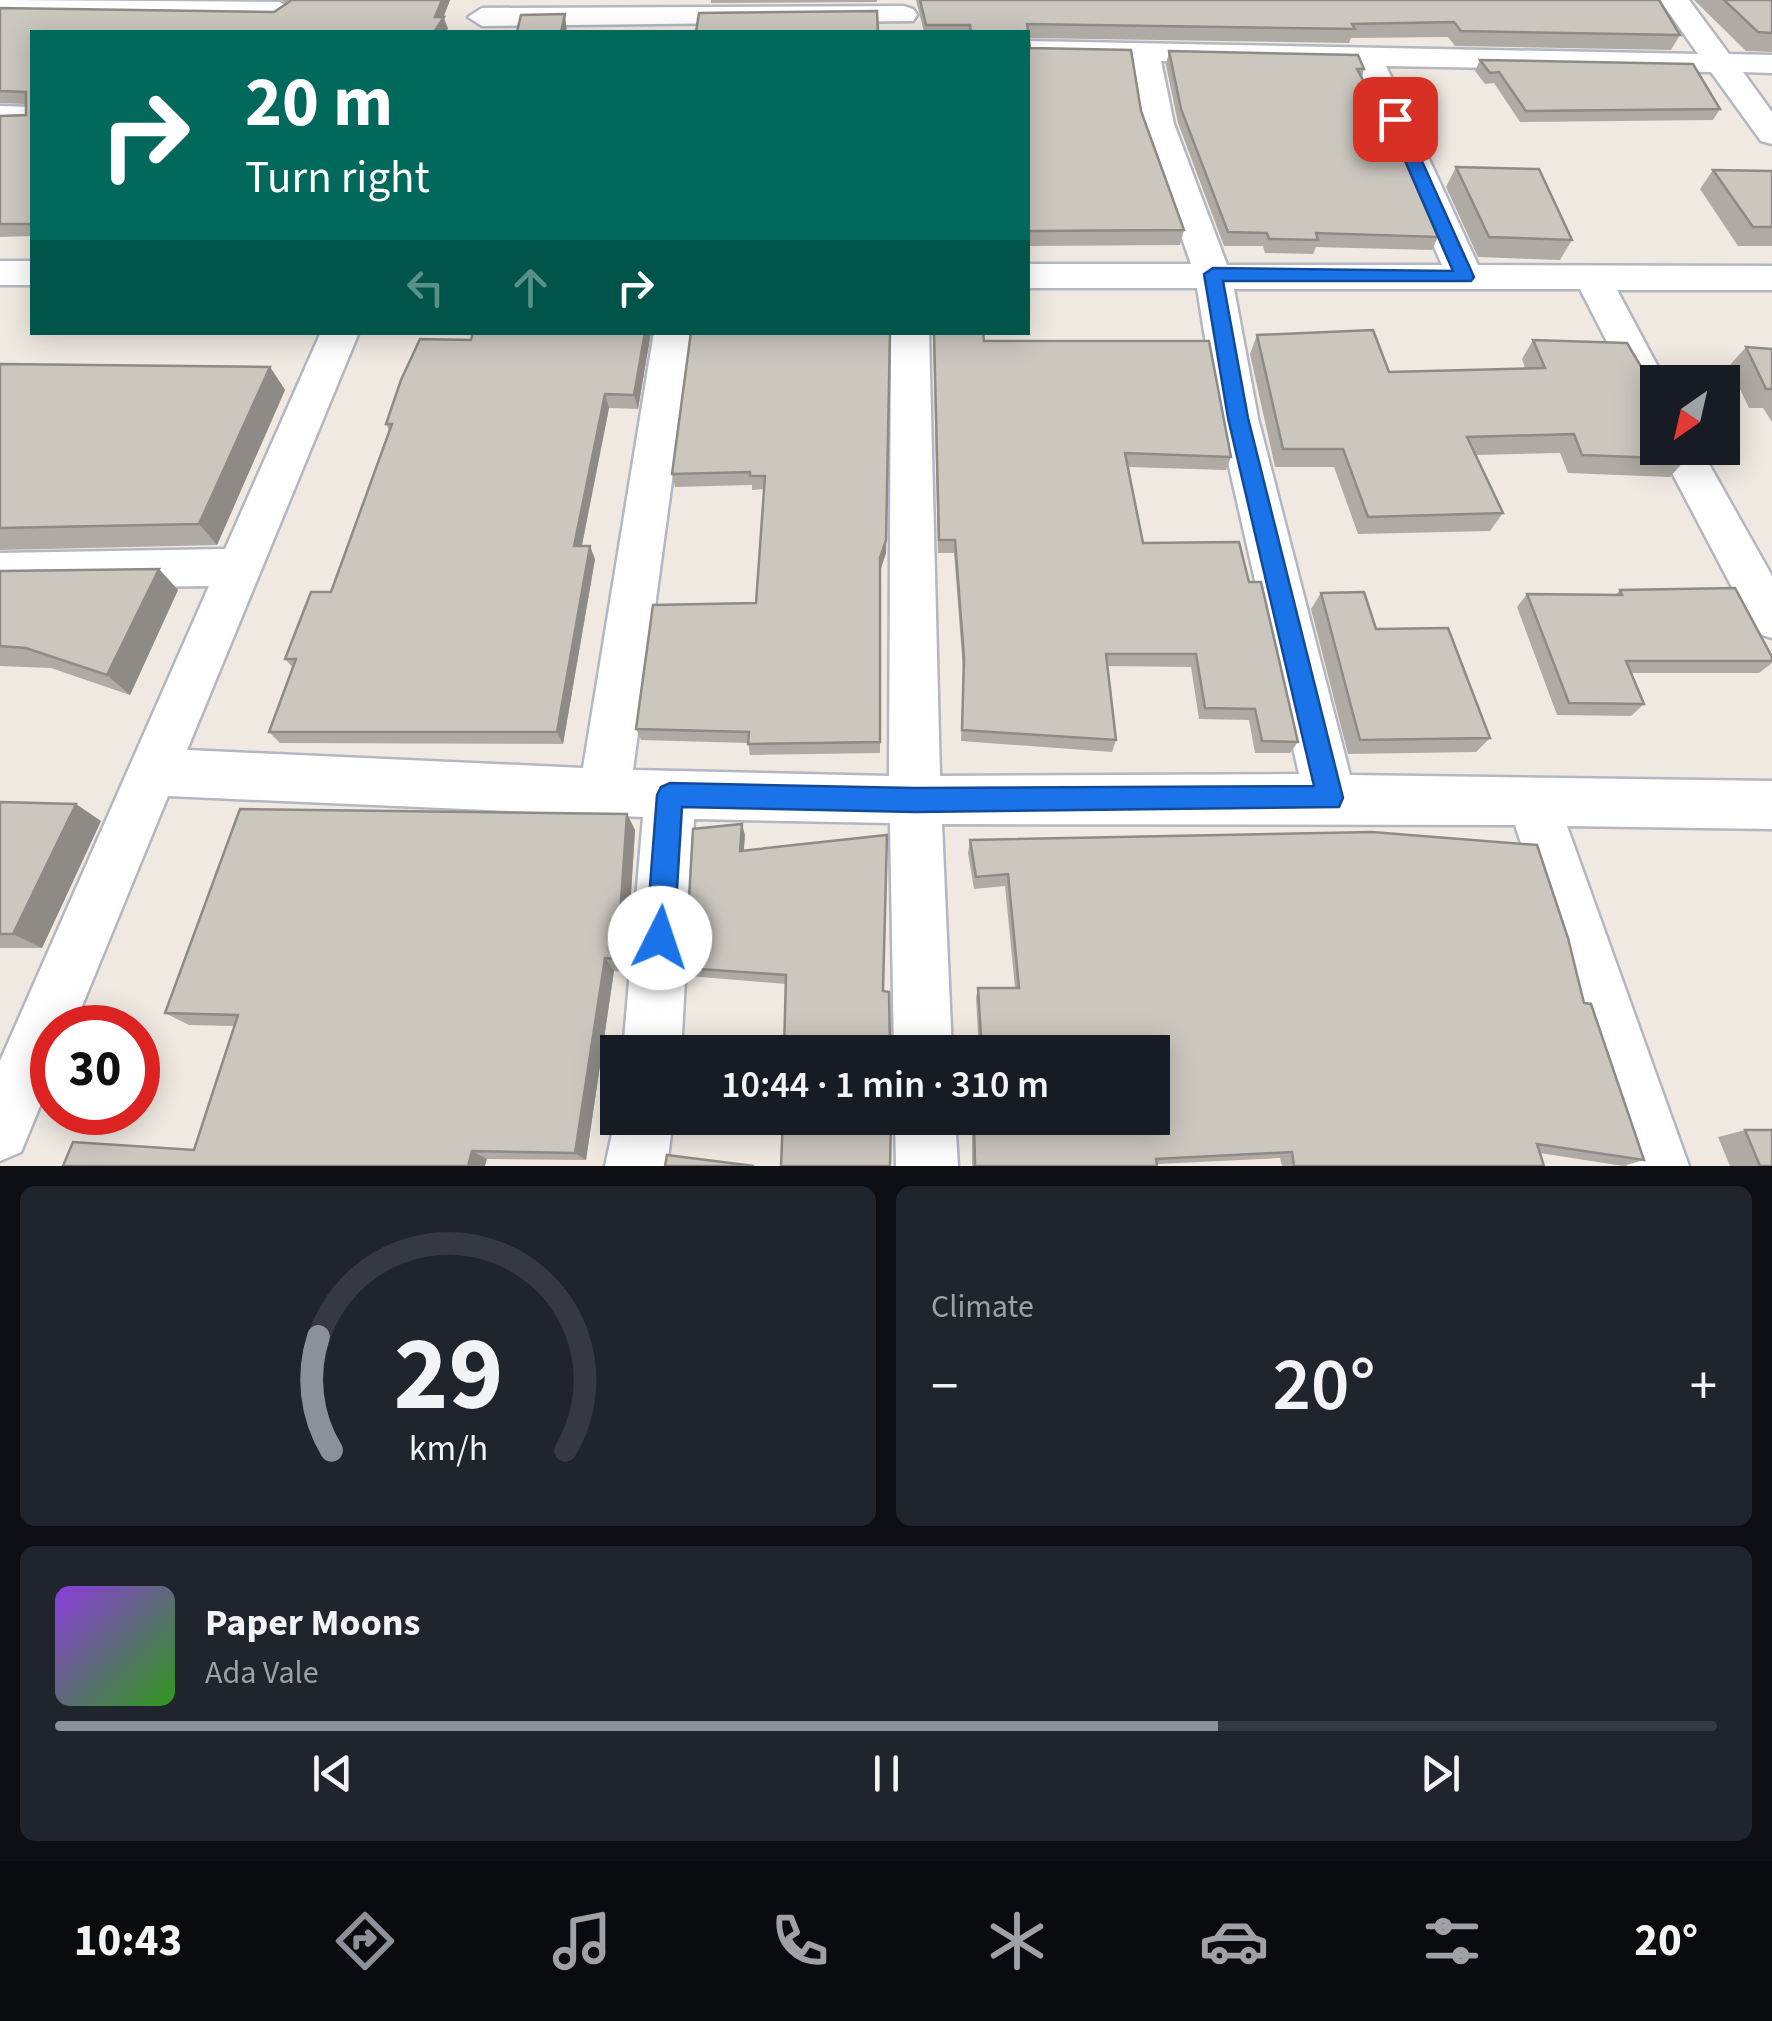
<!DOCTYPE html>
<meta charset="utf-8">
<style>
:root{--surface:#171b24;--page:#20242c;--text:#f1f3f6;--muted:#9ea1a6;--line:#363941;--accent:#8c9099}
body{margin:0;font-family:"Source Sans 3",sans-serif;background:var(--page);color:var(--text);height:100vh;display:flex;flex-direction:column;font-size:38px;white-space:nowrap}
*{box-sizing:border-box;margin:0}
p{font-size:32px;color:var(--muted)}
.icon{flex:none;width:55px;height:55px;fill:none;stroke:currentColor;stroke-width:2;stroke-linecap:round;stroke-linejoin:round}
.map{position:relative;height:1166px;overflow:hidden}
.drawer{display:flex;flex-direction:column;gap:20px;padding:20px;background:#0d0f14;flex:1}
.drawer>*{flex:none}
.guide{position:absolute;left:30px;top:30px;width:1000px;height:305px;border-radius:0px;box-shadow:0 5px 25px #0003;background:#00695c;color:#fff;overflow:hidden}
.needle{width:65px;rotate:214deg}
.fabs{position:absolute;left:1640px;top:365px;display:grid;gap:20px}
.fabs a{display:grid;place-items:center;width:100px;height:100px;border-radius:0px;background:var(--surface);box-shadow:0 5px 25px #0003;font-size:50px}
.speed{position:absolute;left:30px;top:1005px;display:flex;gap:20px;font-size:50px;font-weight:700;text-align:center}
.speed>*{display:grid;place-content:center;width:130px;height:130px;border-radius:50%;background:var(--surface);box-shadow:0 5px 25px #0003;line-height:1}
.speed .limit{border:15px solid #d22;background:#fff;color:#111}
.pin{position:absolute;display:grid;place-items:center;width:85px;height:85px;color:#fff;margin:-42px;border-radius:20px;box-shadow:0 5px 15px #0006}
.me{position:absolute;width:110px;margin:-55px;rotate:4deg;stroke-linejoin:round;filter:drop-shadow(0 0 8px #0008)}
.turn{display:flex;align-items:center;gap:35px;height:210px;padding:0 50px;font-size:45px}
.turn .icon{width:130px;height:130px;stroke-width:2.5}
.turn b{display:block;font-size:70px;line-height:85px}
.lanes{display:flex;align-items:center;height:95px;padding:0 50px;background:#0003;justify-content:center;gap:50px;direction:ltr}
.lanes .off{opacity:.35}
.big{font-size:75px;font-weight:600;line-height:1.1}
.drawer .widget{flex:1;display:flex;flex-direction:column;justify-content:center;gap:15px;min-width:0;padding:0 35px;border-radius:15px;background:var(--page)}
.drawer .dial{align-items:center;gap:0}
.dial svg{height:260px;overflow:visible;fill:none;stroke:var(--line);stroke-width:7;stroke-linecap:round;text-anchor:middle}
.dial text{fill:var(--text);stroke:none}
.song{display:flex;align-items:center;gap:30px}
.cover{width:120px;height:120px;border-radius:15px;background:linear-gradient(135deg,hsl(270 70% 55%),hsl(110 70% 35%))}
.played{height:10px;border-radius:5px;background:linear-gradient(90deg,var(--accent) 70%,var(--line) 70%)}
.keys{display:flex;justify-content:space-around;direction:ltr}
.heat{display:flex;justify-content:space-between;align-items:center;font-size:55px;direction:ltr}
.drawer .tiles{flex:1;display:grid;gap:20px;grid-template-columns:1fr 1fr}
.widget:last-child{grid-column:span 2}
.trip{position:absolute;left:600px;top:1035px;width:570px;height:100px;border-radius:0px;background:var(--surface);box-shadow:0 5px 25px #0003;font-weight:600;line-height:100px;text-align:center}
.tab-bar{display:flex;height:160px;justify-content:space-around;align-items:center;background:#090b0e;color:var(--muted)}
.tab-bar .icon{width:70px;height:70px}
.tab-bar .selected{color:var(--accent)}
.tab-bar b{font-size:45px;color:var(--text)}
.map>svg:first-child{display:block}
</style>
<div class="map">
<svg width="1772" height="1166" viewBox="0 0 1772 1166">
<rect width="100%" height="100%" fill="#efe9e1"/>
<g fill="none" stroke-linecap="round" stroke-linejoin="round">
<defs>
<path id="minor" d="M0,0L280,2L294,11L280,20L0,16Z
M1660,0H1689L1729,54L1772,55V73L1743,72L1772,112V144L1761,141L1711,72L1386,66L1478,265L1772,266V290H1617L1666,382H1658V418L1644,414L1580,289H1234L1258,418L1350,775L1772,781V829L1567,826L1689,1166H1627L1515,825L942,824L952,1052H894L890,823L694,819L681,1052H623L643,817L168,796L73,1028H52V1077L21,1152L0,1161V1061L209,586L0,589V553L225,549L321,332H359L187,750L583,768L654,332H692L633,770L889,776L891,332H929L940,776L1299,774L1218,418L1197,288H1028V264H1191L1142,124L1131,61L1028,59V41L1698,54ZM1161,61L1356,65L1442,265H1227L1174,124Z
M903,6L913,9L917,15L913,21L482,26L468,17L482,8Z
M0,106L32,107V125L0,126Z
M0,261H32V285H0Z
M1659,448H1700L1772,576V638L1756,633Z
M618,1107V1118H673L667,1166H605Z
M895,1118H955L958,1166H896Z"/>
</defs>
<!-- minor casing -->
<use href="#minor" stroke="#b4b7c1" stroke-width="5"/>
<!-- minor -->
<use href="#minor" fill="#fff" fill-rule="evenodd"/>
</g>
<!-- wall -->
<path fill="#afaba4" d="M282,0H450L444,17L448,29L32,32V236L0,237V116L26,115V104L0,103V8L274,12L287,4Z
M711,0H877V2L711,3Z
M916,0H1659L1680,35L1671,50L1455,46L1448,37L1351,38L1349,43L1028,38L1030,48L1141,111L1184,230L1180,245L1028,246V32H924Z
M1694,0H1772V52L1746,51Z
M1169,51L1364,69L1362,77L1438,237L1432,250L1316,247L1313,254L1265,253L1263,246H1224L1178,123L1166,65Z
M1480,60L1720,109L1713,120L1520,122L1494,83L1485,84L1475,71Z
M1456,167L1572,240L1560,260L1478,257L1446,187Z
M1713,170L1772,171V246H1738L1700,189Z
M473,332H651L638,409L609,408L582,546L595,559L563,744L280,743L269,732L293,668L285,659L331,592L389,430L386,424L471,340Z
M890,332L886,553L880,571V753L750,755L748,743L641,740L636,729L756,603L764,489L752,490V485L675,487L672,474Z
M933,332H983L984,341L1231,457L1226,470L1128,467L1143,543L1249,582L1298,742L1290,753H1255L1249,720L1199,719L1191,667L1107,666L1116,740L1112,752L961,741L963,670L954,553H938Z
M1257,335L1389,372L1525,368L1522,359L1533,340L1686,459L1670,477L1568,473L1560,453L1476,455L1503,513L1490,531L1358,534L1334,467H1275L1250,354Z
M1746,347L1772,349V422L1763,408H1749L1729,366Z
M0,364L270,367L285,390L217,545L0,550Z
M159,569L178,590L130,695L51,668L0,666V571Z
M1620,590L1772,657V663L1759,673H1631L1644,704L1631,716L1557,715L1517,607L1527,594L1615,595Z
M1321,593L1376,629L1490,738L1476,752L1348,754L1311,609Z
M0,802L101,821L42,948H0Z
M627,814L635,830L626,972L614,971L586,1160L487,1159L63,1166L194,1150L234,1026L189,1025L165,1013Z
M745,835L743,850L884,991L890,1045L899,1052L786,984L689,976L685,968Z
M970,840L1584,1003L1644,1160L1623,1166L1540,1153L1544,1166H1282L1280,1158L1157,1164V1166H972V1118H1152V1052H979L976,998L978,988H1015L1005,886L974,889L968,853Z
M1745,1130L1772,1166H1730L1718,1137Z"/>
<!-- shaded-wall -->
<path fill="#8e8b86" d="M442,0H450L443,17L448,29L445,32H434L435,17Z
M565,14L567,32H561Z
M645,332H651L638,409L634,395Z
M890,332L886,553L880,571V558Z
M270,367L285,390L217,545L199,524Z
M605,394L609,408L579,559L574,546Z
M590,546L595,559L563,744L557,732Z
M159,569L178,590L130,695L107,675Z
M76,804L101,821L42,948L13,934Z
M627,814L635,830L626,972L617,959Z
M742,824L745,835L743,861L740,851Z
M605,958L614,971L586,1160L575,1153Z
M472,1151L487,1159L485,1166H468Z"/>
<!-- building -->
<path fill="#cbc7bf" stroke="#8e8b86" stroke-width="2.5" d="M292,0H442L435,17H444L434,32H32V224H0V116L26,115V92L0,91V8L274,12Z
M920,0H1659L1680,35L1461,31L1454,22L1352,24L1355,29L1027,24L1030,48L1131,50L1141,111L1184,230L1028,231V32H971L970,25H926Z
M1724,0H1772V33L1758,32Z
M877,11L878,32H696L699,13Z
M565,14L561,32H517L521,15Z
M1169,51L1358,55L1364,69H1357L1395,138L1438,237L1316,233L1318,240L1269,239L1267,233L1228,232L1181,109Z
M1480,60L1693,64L1720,109L1526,111L1499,72L1490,73Z
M1456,167L1539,169L1572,240L1489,237Z
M1713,170L1772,171V227H1753Z
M1373,330L1389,372L1545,368L1533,340L1627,343L1658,395V448H1681L1686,459L1582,455L1574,434L1467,437L1503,513L1368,517L1343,449H1283L1257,335Z
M473,332H645L634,395L605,394L574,546H590L557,732H269L296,659H285L311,592H331L392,424H386L401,380L420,339L471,340Z
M691,332H890L886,540L880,558V742L748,744L749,732L636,729L653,605L756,603L765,476H750V472L672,474Z
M934,332H983L984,341H1209L1231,457L1125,453L1143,543L1239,542L1249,582H1261L1298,742L1262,741L1255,709L1205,708L1196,654H1106L1116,740L962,730L964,658L955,540H939Z
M1746,347L1772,349V389H1766Z
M0,364L270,367L199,524L0,528Z
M159,569L107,675L26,648L0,646V571Z
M1735,588L1772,657V661H1626L1644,704L1569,703L1527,594L1622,595L1620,590Z
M1364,592L1376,629L1448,628L1490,738L1360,740L1321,593Z
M0,802L76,804L13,934H0Z
M240,809L627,814L617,959L605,958L575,1153L472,1151L468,1166H63L73,1142L194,1150L238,1015L165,1013Z
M742,824L740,851L887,835L883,991L889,992L890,1045L899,1049V1052H784L786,975L685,968L693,829Z
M1372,832L1537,845L1568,938L1584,1003L1591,1004L1644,1160L1537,1144L1544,1166H1294L1292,1152L1156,1159L1157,1166H975L974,1118H1152V1052H982L978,988H1019L1008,874L976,877L970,840Z
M783,1118H891L890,1166H781Z
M1745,1130H1772V1166H1760Z
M667,1155L754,1166H665Z"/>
<!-- route -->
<path fill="#1a73e8" stroke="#114b97" stroke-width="2.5" d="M1395,114L1403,119L1474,277L1471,281H1223L1248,418L1343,798L1339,807L915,812L682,807L674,938L670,948L660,952L650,948L646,938L657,795L661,787L670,783L915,788L1314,786L1228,418L1204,274L1213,268L1453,271L1387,119Z"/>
</svg>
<div class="fabs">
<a><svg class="needle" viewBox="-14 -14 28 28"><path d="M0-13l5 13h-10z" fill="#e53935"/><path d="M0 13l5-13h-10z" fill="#9ea1a6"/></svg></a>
</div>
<div class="speed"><div class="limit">30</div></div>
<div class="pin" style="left:1395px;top:119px;background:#d93025"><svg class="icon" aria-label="arrive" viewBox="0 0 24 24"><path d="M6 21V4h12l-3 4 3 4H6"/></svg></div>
<svg class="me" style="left:660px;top:938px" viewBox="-20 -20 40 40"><circle r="19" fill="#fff"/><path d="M0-13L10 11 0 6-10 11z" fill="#1a73e8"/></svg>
<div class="trip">10:44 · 1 min · 310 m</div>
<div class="guide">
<div class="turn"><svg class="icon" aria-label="right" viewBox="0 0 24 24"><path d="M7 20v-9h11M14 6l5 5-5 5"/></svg><div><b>20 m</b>Turn right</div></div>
<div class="lanes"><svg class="icon off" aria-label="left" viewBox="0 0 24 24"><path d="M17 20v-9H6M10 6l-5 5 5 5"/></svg><svg class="icon off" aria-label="ahead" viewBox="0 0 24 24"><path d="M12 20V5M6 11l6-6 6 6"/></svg><svg class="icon" aria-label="right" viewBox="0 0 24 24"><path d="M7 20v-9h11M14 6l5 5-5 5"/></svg></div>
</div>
</div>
<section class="drawer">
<div class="tiles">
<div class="widget dial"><svg viewBox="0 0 100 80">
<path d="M14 69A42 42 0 1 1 86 69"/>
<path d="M14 69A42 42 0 0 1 10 34" stroke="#8c9099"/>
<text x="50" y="56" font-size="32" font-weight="700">29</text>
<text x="50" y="72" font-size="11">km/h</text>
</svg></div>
<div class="widget"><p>Climate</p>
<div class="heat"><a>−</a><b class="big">20°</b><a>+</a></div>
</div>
<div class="widget">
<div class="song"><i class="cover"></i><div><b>Paper Moons</b><p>Ada Vale</p></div></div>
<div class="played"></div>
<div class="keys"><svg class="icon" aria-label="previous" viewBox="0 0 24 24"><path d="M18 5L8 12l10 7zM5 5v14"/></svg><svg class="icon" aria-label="pause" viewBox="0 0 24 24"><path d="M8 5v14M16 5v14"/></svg><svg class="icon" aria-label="next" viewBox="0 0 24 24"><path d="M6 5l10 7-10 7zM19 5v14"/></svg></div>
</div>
</div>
</section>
<nav class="tab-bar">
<b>10:43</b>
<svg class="icon selected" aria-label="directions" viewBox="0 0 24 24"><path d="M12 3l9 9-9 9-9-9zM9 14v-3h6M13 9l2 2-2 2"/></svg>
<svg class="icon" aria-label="music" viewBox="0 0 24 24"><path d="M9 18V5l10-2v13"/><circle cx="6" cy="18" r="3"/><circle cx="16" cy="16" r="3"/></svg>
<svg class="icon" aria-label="phone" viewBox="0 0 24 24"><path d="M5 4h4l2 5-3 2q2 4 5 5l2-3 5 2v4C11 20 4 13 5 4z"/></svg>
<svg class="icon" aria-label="climate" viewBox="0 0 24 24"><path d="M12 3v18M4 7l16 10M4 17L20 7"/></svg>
<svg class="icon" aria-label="car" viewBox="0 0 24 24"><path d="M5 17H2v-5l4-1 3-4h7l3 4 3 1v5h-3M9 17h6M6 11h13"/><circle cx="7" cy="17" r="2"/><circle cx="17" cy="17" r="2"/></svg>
<svg class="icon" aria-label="filters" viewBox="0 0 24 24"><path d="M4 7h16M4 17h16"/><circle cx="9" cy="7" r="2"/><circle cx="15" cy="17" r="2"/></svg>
<b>20°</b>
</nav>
